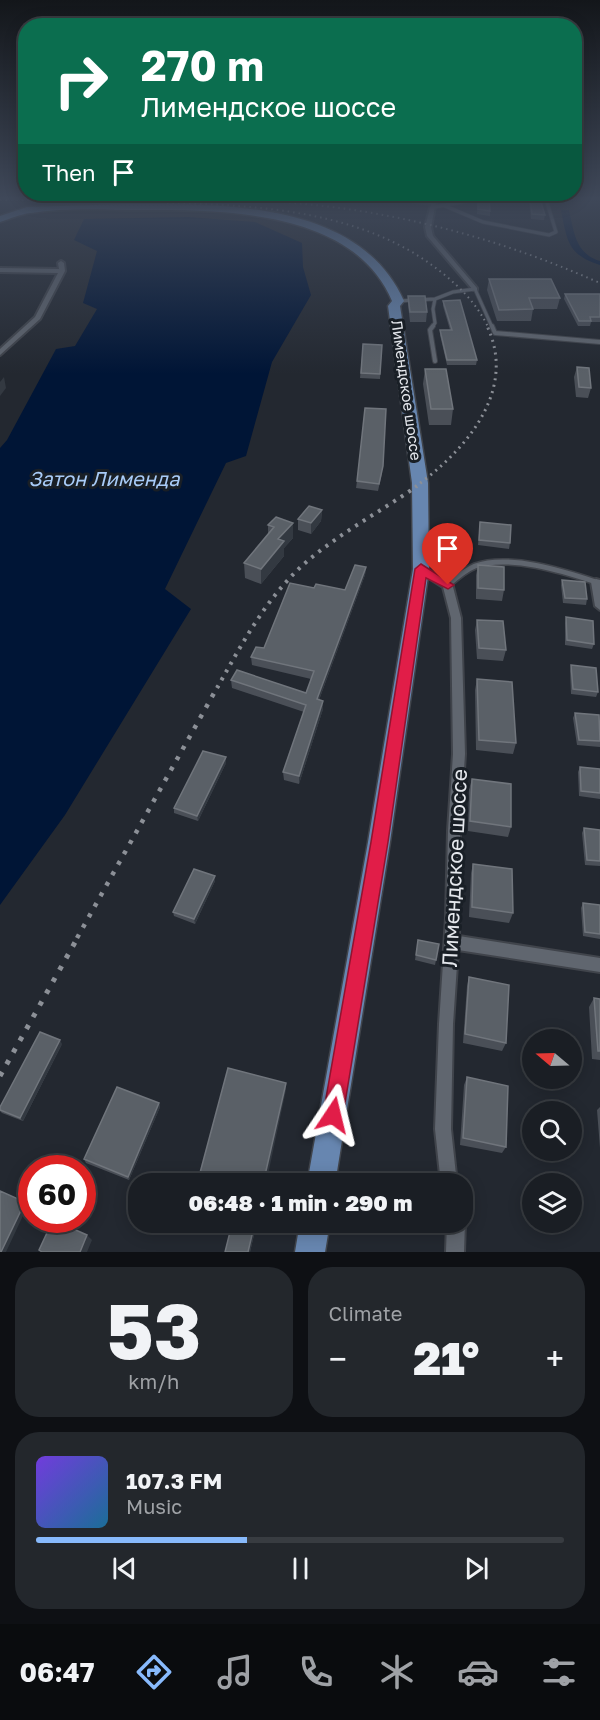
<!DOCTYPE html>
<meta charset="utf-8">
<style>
:root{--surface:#1a1e24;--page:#23272c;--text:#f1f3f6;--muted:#9fa2a6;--line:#383c41;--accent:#88bafc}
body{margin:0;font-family:"Golos Text",sans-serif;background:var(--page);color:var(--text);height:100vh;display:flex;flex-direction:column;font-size:22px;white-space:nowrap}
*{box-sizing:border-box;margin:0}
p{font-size:20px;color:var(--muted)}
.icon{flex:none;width:33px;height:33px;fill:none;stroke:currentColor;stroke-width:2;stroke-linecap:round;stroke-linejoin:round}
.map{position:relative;height:1252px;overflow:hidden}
.details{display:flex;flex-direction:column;gap:15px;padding:15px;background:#0e1014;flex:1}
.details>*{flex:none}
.top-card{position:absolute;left:18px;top:18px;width:564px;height:183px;border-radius:24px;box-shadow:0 3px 15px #0003,0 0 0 2px var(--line);background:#0b6e4f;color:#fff;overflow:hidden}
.needle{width:39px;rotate:289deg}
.fabs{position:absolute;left:522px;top:1029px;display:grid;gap:12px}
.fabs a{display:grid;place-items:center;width:60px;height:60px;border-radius:50%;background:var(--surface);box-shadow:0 3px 15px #0003,0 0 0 2px var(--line);font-size:30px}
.speed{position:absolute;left:18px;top:1155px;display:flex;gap:12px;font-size:30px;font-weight:700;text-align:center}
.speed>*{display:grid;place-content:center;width:78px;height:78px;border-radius:50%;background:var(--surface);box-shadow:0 3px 15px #0003,0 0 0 2px var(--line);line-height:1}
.speed .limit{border:9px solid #d22;background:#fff;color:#111}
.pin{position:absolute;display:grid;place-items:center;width:51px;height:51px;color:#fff;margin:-62px -26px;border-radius:50% 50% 50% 0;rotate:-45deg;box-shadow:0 0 6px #0007}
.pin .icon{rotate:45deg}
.me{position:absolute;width:66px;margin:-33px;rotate:10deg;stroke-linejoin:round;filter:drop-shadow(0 0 4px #0008)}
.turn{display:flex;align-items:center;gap:21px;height:126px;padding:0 24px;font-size:27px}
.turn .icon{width:78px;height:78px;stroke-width:2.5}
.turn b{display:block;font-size:42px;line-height:51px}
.then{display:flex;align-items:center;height:57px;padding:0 24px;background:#0003;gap:12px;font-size:22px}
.big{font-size:45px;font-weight:800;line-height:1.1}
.details .widget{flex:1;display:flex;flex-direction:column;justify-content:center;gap:9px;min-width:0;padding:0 21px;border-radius:24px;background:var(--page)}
.details .dial{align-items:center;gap:0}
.dial b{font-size:78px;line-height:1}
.song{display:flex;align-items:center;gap:18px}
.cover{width:72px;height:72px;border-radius:9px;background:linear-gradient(135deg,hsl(260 70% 55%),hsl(200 70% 35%))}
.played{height:6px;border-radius:3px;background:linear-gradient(90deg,var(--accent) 40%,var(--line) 40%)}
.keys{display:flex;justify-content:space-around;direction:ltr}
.heat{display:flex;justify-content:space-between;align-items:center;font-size:33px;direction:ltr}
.details .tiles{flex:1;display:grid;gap:15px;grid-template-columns:1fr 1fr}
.widget:last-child{grid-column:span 2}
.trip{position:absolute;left:128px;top:1173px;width:345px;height:60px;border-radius:24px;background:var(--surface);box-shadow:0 3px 15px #0003,0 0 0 2px var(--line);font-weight:800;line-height:60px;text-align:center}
.tab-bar{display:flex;height:96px;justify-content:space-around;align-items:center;background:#0a0c0e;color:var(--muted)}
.tab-bar .icon{width:42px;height:42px}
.tab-bar .active{color:var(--accent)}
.tab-bar b{font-size:27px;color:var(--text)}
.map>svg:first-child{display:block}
</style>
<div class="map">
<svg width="600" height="1252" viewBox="0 0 600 1252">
<rect width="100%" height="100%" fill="#232830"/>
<!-- water -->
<path fill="#001536" d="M561,210H569C574,233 576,254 600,261V265C568,255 567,241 561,210Z
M188,217L255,222L302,243L303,267L311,295L272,362L246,456L226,463L165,589L191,609L65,815L0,905V448L7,440L56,349L75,346L97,309L83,303L97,251L74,240L84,219Z"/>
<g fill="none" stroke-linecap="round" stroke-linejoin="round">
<defs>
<path id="service-far2" d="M445,206L483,222L549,235L556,232L546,199
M434,207L479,199
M398,301L435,299L453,292L475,289L492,327
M432,327L435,323L433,309L435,299"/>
<path id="service-far1" d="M433,326L430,330L435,361
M492,326L495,333L600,342"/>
<path id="service" d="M448,585C456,578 465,570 475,566C509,554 563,571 596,582"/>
<path id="minor" d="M395,199L428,201L427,199H433L436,202L431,227L433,236L477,288V290H473L427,236L425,227L431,204Z
M61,261L64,263L65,271L40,319L0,355V349L35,317L58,273L0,272V268L59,269L58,263Z
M421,566L452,583L461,618L465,754L460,831L459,936L600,958V972L458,950L453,1024L451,1129L457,1184H441L435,1129L439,1024L446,918L448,831L453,754L451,618L443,587L418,571L416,569Z
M596,579L600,580V610L595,606L591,582Z
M462,1216L465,1222L464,1252H446L447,1222H462Z"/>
<path id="primary" d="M127,204C220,204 359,200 404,301L400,306L428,483L429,569L390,842L335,1184H307L368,842L413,569L412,483L388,306L392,301C354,211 228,210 145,210C107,210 68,207 31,213C20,214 10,219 0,222V216L27,207Z
M300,1222H330L325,1252H295Z"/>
</defs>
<!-- service-far2 casing -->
<use href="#service-far2" stroke="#40444b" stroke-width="4.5"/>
<!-- service-far1 casing -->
<use href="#service-far1" stroke="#40444b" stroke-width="6"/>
<!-- service casing -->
<use href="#service" stroke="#40444b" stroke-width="8"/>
<!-- minor casing -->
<use href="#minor" stroke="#40444b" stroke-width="4"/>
<!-- primary casing -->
<use href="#primary" stroke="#40444b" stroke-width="3"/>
<!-- service-far2 -->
<use href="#service-far2" stroke="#60666f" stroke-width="3"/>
<!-- service-far1 -->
<use href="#service-far1" stroke="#60666f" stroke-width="4"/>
<!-- service -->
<use href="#service" stroke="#60666f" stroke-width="5"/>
<!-- minor -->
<use href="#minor" fill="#60666f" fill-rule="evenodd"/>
<!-- primary -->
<use href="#primary" fill="#6786b0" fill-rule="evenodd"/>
<!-- rail-far4 -->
<path stroke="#8c9097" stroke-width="2" stroke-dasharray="1.5 4" stroke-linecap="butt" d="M0,200H174
M267,201C386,208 491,235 600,283
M167,203C261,205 365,211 441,272C461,288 477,304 488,327"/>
<!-- rail-far3 -->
<path stroke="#8c9097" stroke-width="3" stroke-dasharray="2 4.5" stroke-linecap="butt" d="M415,487C465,451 518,391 487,326"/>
<!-- rail-far2 -->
<path stroke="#8c9097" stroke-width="4" stroke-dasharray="3 6" stroke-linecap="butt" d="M217,688C242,644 266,598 304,564C338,534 380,512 417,486"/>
<!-- rail-far1 -->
<path stroke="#8c9097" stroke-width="4.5" stroke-dasharray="4 8" stroke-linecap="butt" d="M77,938L218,686"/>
<!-- rail -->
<path stroke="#8c9097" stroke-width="5" stroke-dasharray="4.5 9" stroke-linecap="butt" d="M0,1076L78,937"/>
</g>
<!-- wall -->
<path fill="#4a4f57" d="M478,199L490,211V216L477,214Z
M529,199H540L545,215L544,220L531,219Z
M489,279L560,298L557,309H533L531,321H497L487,290Z
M565,294H600V322H591L590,326H578L564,299Z
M408,296L427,312L426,322H410L408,305Z
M443,301L477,360L476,365H447L440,335V330H450L443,306Z
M363,344L382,345L380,379L360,378Z
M577,367L591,388L588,398L576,397L574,377Z
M425,369L453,409L451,425H429L423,384Z
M382,473L378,491L356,488L357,481Z
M322,510L321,521L311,534L298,530V519Z
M276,517L293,538L284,548V556L261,584L245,578L244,563L268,534V525Z
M480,522L510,543L509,549L478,545Z
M478,565L504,590L502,601L476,599V575Z
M366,567L365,575L319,700L323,709L299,784L284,780L283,772L304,712L232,688L231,680L306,693L311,679L252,665L251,657L345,590Z
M562,580L587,599L586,605L563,603L561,585Z
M566,617L594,644L592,649L565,645V623Z
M477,620L506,650L503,661L477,659L475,630Z
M571,665L598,692L596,697L571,694L570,671Z
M477,679L516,743L513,754L476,750L475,690Z
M575,713L600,720V747L577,745L573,718Z
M226,763L198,821L174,813V808Z
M580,767L600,769V799L579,796L578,772Z
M472,779L511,827L508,837L468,831L469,789Z
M584,828L600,830V866L585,865L582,833Z
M473,864L513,913L509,923L469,917L471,873Z
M215,876V881L195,924L174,916L173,912Z
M583,903L600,905V939L583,936L581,908Z
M418,940L436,960L435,965L415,960Z
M469,977L506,1043L502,1051L463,1043L467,986Z
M594,998L600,999V1060L592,1059L589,1007Z
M62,1044L23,1121L2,1113L0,1111V1107Z
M467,1077L506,1147L502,1153L460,1145L464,1085Z
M159,1103L160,1107L129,1180L86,1163L84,1159Z
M600,1107V1148L597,1110Z
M194,1222H257L250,1252H225L230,1233Z"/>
<!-- shaded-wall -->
<path fill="#333941" d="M4,377L6,388L0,396V382Z
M322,510L321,521L311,534V523Z
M293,523V538L284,548V556L261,584V569L278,539Z
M366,567L365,575L316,708L317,699Z
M323,701V709L299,784V776Z
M226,757V763L198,821L197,816Z
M215,876V881L195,924L194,919Z
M60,1040L62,1044L23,1121L20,1118Z
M286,1083V1090L266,1184H263Z
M159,1103L160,1107L129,1180L128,1177Z
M25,1202L28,1205L6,1252H1Z
M255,1222H257L250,1252H248Z
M87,1235L92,1240L87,1252H80Z"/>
<!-- building -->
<path fill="#5a6067" stroke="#70757c" stroke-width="1.5" d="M478,199H489L490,211L478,209Z
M530,199H540L545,215L532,214Z
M489,279H551L560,298H529L533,309L499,310Z
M565,294H600V317H590L591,321H579Z
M408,296H425L427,312H410Z
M460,300L477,360H447L440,330H452L443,301Z
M363,344L382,345L380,374L361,373Z
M577,367L589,368L591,388L579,387Z
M425,369H446L453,409H431Z
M365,408L386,409L383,466L379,484L357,481Z
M309,506L322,510L311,523L298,519Z
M276,517L293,523L278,539L284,541L261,569L244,563L274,527L268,525Z
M480,522L511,525L510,543L479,540Z
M355,565L366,567L317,699L323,701L299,776L283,772L306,705L231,680L237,670L306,693L314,671L251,657L256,647L264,648L290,583L314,588L316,584L345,590Z
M478,565L504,567V590L478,588Z
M562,580L585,582L587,599L565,598Z
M566,617L593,621L594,644L567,640Z
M477,620L503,621L506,650L479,648Z
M571,665L596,668L598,692L573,689Z
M477,679L512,682L516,743L479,740Z
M575,713L599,715L600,741L579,740Z
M203,751L226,757L197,816L174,808Z
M580,767L600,769V793L581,791Z
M472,779L511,784V827L470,821Z
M584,828L600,830V861L587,860Z
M473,864L512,869L513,913L472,907Z
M194,869L215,876L194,919L173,912Z
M583,903L600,905V934L585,932Z
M418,940L439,944L436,960L416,955Z
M469,977L509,985L506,1043L465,1034Z
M594,998L600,999V1051H598Z
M40,1032L60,1040L20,1118L0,1110V1107Z
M228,1068L286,1083L263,1184H197Z
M467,1077L508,1086L506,1147L463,1138Z
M117,1087L159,1103L128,1177L84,1159Z
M0,1191L25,1202L1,1252H0Z
M53,1220L87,1235L80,1252H42L39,1250Z
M212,1222H255L248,1252H225L231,1228Z"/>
<!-- sky -->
<linearGradient id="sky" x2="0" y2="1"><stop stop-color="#13161a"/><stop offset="0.53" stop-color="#3f4859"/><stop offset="1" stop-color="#3f4859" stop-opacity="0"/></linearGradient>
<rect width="600" height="374" fill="url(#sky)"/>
<!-- route -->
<path fill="#e11d48" stroke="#92132f" stroke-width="1.5" d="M421,564L454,585L448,589L426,578L388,842L343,1115L340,1122L333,1126L326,1122L323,1115L371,842L415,569Z"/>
<g text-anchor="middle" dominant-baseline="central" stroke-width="6" stroke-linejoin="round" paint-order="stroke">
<!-- far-street labels -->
<g font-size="15" fill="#e4e7ec" stroke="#191f26">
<text transform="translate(407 390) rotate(82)">Лимендское шоссе</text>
</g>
<!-- water labels -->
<g font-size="20" font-style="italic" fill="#a8cbf7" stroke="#191f26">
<text x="104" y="478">Затон Лименда</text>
</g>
<!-- near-street labels -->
<g font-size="21" fill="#e4e7ec" stroke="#191f26">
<text transform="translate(454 868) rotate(-87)">Лимендское шоссе</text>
</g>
</g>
</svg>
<div class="fabs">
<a><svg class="needle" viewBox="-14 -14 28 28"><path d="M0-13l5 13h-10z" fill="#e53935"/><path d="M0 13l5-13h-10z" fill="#9fa2a6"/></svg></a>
<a><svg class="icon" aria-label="search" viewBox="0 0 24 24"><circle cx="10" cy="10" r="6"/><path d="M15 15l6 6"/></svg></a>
<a><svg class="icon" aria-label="layers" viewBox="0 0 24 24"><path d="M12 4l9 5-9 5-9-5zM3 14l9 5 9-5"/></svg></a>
</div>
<div class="speed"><div class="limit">60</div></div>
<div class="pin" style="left:448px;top:585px;background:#d93025"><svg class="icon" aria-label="arrive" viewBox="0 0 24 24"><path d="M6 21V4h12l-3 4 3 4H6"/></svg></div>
<svg class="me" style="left:333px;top:1115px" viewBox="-20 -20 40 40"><path d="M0-17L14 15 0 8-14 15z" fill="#e11d48" stroke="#fff" stroke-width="4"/></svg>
<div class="trip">06:48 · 1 min · 290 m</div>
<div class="top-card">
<div class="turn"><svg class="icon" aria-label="right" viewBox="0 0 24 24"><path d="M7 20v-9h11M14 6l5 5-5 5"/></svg><div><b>270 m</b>Лимендское шоссе</div></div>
<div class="then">Then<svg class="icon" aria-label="arrive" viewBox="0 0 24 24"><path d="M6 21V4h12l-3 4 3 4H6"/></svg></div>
</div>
</div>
<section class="details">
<div class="tiles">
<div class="widget dial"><b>53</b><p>km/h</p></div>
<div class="widget"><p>Climate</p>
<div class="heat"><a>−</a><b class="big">21°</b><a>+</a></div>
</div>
<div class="widget">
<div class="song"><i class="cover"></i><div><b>107.3 FM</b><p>Music</p></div></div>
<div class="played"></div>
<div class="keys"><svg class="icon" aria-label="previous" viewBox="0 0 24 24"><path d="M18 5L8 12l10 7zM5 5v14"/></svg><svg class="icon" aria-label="pause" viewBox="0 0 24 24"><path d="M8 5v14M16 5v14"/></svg><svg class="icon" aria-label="next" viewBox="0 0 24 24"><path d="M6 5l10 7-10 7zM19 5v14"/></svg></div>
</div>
</div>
</section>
<nav class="tab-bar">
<b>06:47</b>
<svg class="icon active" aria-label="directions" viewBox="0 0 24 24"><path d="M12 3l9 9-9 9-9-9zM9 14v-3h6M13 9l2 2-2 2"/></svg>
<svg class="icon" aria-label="music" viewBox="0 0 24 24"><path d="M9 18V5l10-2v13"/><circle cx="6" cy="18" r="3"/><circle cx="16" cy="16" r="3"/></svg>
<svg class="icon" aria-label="phone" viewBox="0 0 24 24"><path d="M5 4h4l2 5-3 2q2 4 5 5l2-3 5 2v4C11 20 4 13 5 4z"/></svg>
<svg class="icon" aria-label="climate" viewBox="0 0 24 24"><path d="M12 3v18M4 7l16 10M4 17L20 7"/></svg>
<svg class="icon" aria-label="car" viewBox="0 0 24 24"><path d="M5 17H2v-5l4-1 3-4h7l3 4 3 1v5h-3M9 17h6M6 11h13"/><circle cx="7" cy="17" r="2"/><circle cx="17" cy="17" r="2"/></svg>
<svg class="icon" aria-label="filters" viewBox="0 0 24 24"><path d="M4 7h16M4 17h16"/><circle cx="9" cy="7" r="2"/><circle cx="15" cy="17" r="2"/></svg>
</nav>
